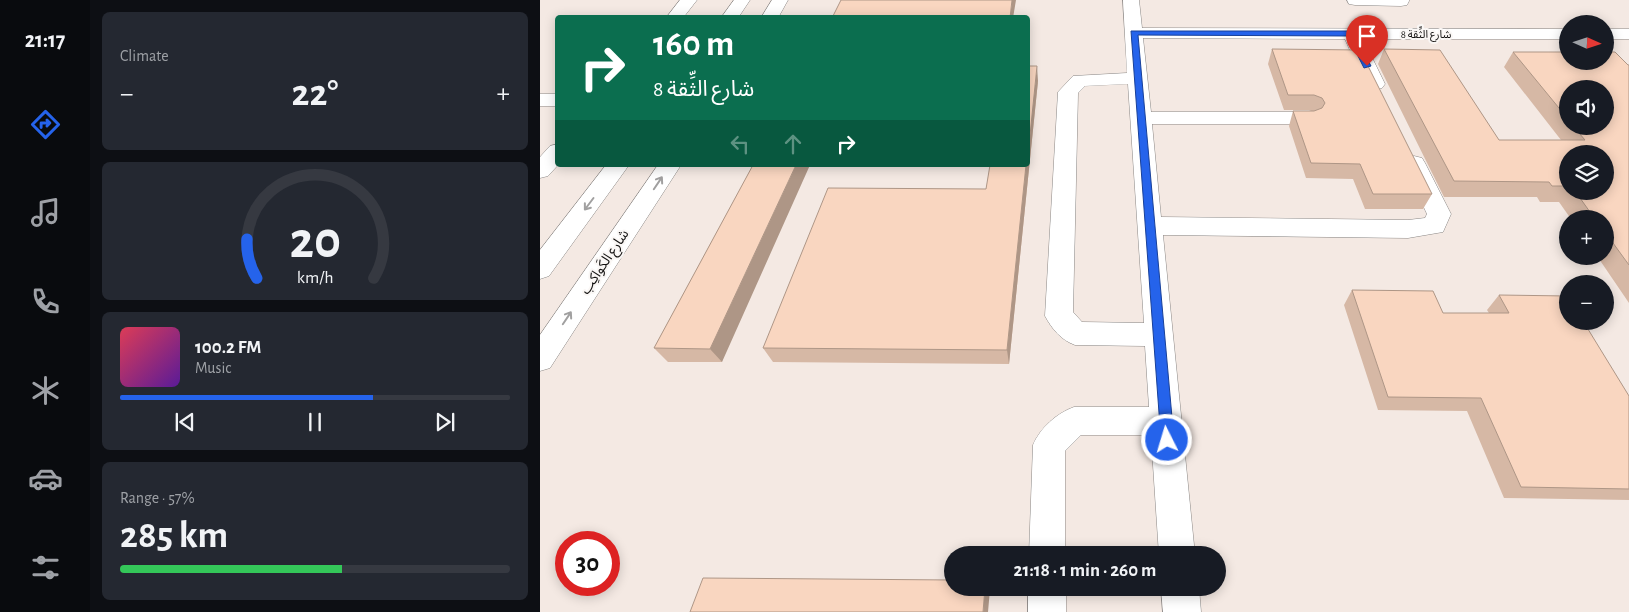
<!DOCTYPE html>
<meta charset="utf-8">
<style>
:root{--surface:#171b24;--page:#242831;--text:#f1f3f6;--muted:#9ea1a6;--line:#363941;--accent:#2563eb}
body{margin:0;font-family:"Alegreya Sans","Noto Sans Arabic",sans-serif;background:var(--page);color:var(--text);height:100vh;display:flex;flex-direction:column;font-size:19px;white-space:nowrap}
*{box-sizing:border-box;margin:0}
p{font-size:16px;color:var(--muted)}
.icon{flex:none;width:28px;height:28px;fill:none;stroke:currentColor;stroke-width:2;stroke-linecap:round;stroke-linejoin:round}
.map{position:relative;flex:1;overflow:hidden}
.panel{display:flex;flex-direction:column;gap:12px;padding:12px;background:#0d0f14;width:450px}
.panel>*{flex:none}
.hud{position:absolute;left:15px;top:15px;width:475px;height:152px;border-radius:5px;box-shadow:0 2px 12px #0003;background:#0b6e4f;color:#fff;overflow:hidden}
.needle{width:32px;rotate:93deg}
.controls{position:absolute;left:1019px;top:15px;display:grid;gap:10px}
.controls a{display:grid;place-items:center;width:55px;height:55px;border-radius:50%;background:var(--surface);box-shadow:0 2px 12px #0003;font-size:25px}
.speed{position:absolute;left:15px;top:531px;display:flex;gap:10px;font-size:25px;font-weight:700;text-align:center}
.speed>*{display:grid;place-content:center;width:65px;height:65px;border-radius:50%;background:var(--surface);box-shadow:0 2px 12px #0003;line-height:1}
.speed .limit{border:8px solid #d22;background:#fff;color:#111}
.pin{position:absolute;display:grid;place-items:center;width:42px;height:42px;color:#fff;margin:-51px -21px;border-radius:50% 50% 50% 0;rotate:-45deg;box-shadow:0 0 5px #0007}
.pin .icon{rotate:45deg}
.me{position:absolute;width:55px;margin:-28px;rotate:355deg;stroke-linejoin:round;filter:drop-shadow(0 0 4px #0008)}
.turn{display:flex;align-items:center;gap:18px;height:105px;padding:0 15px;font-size:22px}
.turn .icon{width:65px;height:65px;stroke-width:2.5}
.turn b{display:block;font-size:35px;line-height:42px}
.lanes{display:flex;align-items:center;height:48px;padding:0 15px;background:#0003;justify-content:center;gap:25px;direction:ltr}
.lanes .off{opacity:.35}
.big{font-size:38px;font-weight:700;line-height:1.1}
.panel .card{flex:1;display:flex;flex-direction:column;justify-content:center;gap:8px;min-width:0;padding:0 18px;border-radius:8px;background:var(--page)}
.panel .dial{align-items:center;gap:0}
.dial svg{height:130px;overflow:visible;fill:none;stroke:var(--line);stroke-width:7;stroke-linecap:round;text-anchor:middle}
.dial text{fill:var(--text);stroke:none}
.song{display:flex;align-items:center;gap:15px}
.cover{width:60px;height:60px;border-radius:8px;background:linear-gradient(135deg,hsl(350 70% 55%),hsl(270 70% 35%))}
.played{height:5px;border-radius:2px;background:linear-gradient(90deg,var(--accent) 65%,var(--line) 65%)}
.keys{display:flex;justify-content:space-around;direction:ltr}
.heat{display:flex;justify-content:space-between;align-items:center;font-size:28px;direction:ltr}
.charge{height:8px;border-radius:4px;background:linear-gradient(90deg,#34c759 57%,var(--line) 0)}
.trip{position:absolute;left:404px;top:546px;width:282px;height:50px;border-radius:25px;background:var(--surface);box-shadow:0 2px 12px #0003;font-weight:700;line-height:50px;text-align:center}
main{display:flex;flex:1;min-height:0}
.tab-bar{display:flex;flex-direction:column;width:90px;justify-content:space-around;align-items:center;background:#090b0e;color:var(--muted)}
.tab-bar .icon{width:35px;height:35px}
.tab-bar .selected{color:var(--accent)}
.tab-bar b{font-size:22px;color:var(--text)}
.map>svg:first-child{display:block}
</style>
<main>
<nav class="tab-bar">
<b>21:17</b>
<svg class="icon selected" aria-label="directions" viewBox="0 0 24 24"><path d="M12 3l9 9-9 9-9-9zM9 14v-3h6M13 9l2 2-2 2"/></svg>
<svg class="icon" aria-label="music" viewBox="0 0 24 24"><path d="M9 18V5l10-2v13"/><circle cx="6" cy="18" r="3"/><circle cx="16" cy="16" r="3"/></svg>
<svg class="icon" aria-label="phone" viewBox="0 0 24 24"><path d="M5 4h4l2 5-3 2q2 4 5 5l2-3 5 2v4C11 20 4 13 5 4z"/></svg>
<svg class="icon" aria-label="climate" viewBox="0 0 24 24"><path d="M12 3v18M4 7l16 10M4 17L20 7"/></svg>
<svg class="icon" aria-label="car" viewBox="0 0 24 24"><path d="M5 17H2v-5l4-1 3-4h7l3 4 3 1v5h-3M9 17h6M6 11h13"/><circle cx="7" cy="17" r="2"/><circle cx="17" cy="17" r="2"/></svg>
<svg class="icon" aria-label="filters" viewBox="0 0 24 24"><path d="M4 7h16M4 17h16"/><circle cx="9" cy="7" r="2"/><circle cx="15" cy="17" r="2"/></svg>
</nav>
<section class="panel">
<div class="card"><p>Climate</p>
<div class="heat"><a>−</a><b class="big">22°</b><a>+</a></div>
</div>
<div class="card dial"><svg viewBox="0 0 100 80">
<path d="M14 69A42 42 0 1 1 86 69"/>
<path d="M14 69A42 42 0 0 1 8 45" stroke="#2563eb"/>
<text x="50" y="56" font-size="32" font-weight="700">20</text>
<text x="50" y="72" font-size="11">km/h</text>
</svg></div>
<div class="card">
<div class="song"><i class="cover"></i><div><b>100.2 FM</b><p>Music</p></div></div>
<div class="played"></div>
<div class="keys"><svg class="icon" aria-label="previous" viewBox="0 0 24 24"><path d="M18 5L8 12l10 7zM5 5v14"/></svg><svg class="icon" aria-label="pause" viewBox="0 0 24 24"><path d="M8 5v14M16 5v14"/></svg><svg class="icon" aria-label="next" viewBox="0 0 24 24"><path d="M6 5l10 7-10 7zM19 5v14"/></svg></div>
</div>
<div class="card"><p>Range · 57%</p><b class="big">285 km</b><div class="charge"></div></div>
</section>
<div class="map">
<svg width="1089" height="612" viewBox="0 0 1089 612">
<rect width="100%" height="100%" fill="#faf7f5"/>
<!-- built -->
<path fill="#f4e9e3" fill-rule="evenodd" d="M0,0H1089V612H0ZM18,18H488V165H18ZM1028,24H1065V61H1028ZM1028,89H1065V126H1028ZM1028,154H1065V191H1028ZM1028,219H1065V256H1028ZM1028,284H1065V321H1028ZM26,542H69V585H26ZM412,555H678V588H412Z"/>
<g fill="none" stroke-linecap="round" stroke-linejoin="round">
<defs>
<path id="minor" d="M140,0H157L143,18H126Z
M194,0H210L198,18H181Z
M232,0H248L238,18H221Z
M583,0H599L602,28L1028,29V39H823L845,84L842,88L835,90L828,88L825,84L805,39L603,38L611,112H768L775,114L778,118L775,122L768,124H612L621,217L868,220L885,218L887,214L863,163L866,158L874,156L882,158L885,163L911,214L903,232L868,238L623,235L655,555H619L611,435H541L525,451V555H489L493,445C500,428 517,413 534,407H609L605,346L535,345C521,340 512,329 505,316L518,92L533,76L587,73ZM588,84L604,323L542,322L533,312L538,93L545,86Z
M807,0H869V1L867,5L861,6L815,5L809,4Z
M1065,29H1089V39H1065Z
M0,94H18V106H0Z
M18,144V165L8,176L0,178V157L10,146Z
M66,165H89L9,276L0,279V250Z
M118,165H141L10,368L0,371V335Z
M488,588H526V612H488Z
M621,588H659L661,612H623Z"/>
</defs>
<!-- minor casing -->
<use href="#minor" stroke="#898684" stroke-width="1"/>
<!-- minor -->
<use href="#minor" fill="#fff" fill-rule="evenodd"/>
</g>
<!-- wall -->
<path fill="#d6b8a5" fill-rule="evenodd" d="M732,49L892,194L883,209H825L813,179L766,178L749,126L753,111H771L769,110H744L728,64Z
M844,49L959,140H1021L964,67L973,52L1089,65V303L1057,256H1065V219H1031L1019,202H1000L997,197H904L838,64ZM1028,89L1065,126H1028ZM1028,154L1065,191H1028Z
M498,81L469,364L233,362L223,348L446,189Z
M213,165L182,362H128L114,348Z
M812,290L903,313H949L947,310L959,295L1089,396V500L964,498L927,411L838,410L804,305Z"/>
<!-- shaded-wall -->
<path fill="#ae9686" d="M472,0H476L473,18H470Z
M497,66L498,81L469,364L467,350L486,165H488V155Z
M256,165H270L182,362L170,349Z
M445,588H449L450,589L448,612H443Z"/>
<!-- building -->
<path fill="#f9d6c0" stroke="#ae9686" d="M301,0H472L470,18H292Z
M732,49L820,50L892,194H833L820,164L771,163L753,111H774L782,108L785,103L782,98L774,95H748Z
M844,49L900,50L959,140H1045L1033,126H1065V89H1028V119L973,52H1028V61H1065V52H1075L1088,65H1089V265L1065,232V219H1055L1035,191H1065V154H1028V186H1012L1009,182L914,181Z
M488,66H497L488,155Z
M213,165H256L170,349L114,348Z
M450,165H486L467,350L223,348L288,188L446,189Z
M812,290L893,291L903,313H969L959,295L1027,296L1028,321H1043L1089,396V489L981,487L941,398L848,397Z
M163,578L412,580V588H445L443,612H150Z"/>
<!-- one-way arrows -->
<defs><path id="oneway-shaft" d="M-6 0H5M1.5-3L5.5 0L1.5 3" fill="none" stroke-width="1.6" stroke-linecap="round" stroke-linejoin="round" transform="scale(1.25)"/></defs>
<g stroke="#a1a0a0">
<use href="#oneway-shaft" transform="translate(118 183) rotate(-56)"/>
<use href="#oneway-shaft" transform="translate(49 204) rotate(127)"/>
<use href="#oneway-shaft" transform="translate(27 318) rotate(-56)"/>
</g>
<!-- route -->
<path fill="#2563eb" stroke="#184099" d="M591,31H811L814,34L831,66L824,68L808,36L598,35L634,440L632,444L627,446L623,444L621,440Z"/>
<g text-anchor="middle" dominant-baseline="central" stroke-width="4" stroke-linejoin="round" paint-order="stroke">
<!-- far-street labels -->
<g font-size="11" fill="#131211" stroke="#faf7f5">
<text x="886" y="34">شارع الثِّقة 8</text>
</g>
<!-- street labels -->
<g font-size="14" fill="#131211" stroke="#faf7f5">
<text transform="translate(65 262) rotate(-56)">شارع الكَواكِب</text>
</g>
</g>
</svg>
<div class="controls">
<a><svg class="needle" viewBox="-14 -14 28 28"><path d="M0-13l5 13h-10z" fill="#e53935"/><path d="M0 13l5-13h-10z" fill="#9ea1a6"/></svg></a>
<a><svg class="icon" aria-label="sound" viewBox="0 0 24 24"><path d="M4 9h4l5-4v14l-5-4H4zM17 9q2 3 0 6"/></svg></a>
<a><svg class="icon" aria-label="layers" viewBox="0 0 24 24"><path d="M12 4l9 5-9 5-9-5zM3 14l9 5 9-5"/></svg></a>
<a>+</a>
<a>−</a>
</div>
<div class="speed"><div class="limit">30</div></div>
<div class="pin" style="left:827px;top:66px;background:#d93025"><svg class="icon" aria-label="arrive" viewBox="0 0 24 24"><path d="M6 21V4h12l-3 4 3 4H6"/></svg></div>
<svg class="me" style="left:627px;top:440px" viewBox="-20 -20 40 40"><circle r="17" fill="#2563eb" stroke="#fff" stroke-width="3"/><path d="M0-11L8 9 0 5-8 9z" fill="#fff"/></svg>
<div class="trip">21:18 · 1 min · 260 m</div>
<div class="hud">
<div class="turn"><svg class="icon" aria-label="right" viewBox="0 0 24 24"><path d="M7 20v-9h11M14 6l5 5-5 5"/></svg><div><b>160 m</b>شارع الثِّقة 8</div></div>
<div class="lanes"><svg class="icon off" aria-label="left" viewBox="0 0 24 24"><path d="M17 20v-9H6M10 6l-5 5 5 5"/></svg><svg class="icon off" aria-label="ahead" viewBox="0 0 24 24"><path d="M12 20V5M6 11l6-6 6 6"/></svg><svg class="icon" aria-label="right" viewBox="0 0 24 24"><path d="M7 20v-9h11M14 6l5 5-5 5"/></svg></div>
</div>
</div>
</main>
